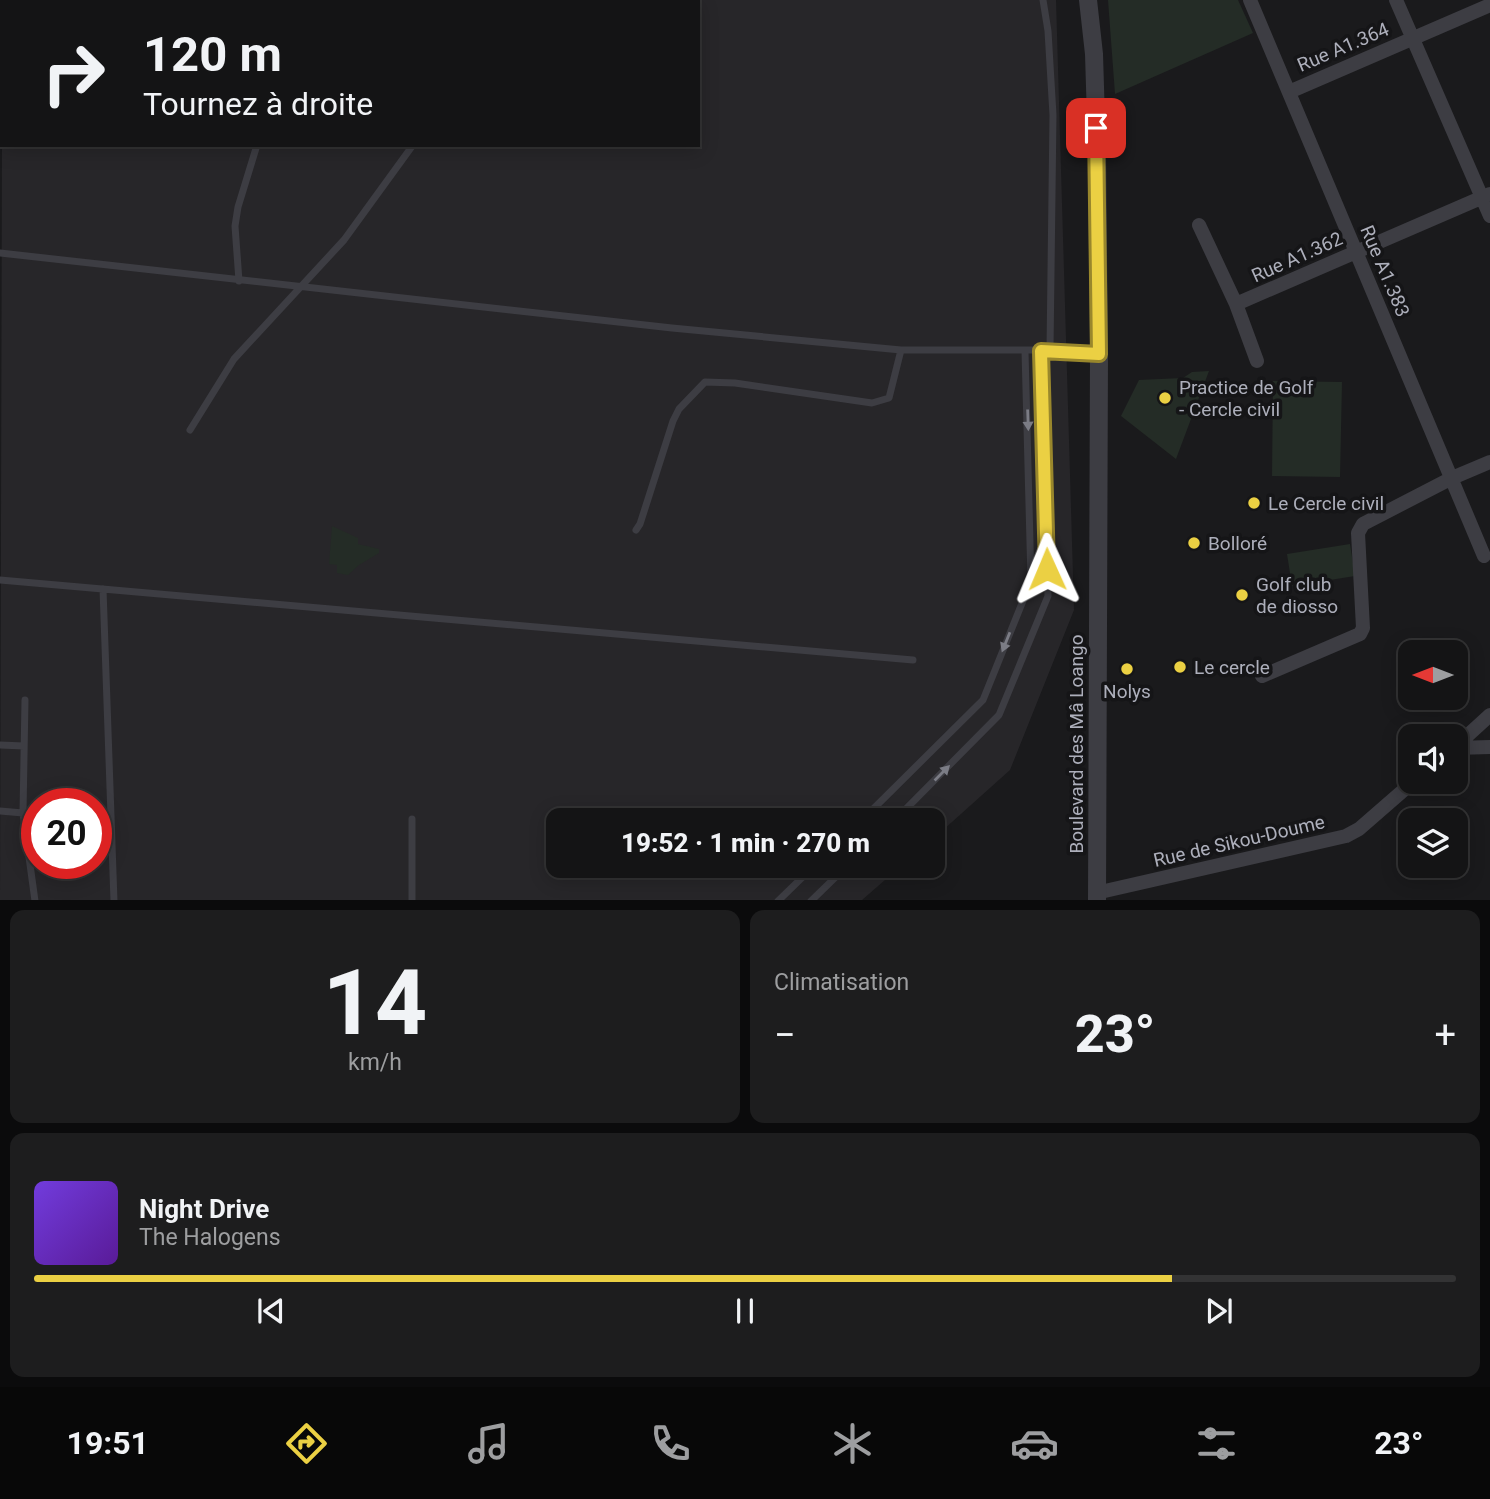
<!DOCTYPE html>
<html lang="fr">
<meta charset="utf-8">
<style>
:root{--surface:#141415;--page:#1d1d1e;--text:#f1f3f6;--muted:#9d9ea0;--line:#333334;--accent:#ebd043}
body{margin:0;font-family:Roboto,sans-serif;background:var(--page);color:var(--text);height:100vh;display:flex;flex-direction:column;font-size:26px;white-space:nowrap}
*{box-sizing:border-box;margin:0}
p{font-size:23px;color:var(--muted)}
.icon{flex:none;width:38px;height:38px;fill:none;stroke:currentColor;stroke-width:2;stroke-linecap:round;stroke-linejoin:round}
.map{position:relative;height:900px;overflow:hidden}
.details{display:flex;flex-direction:column;gap:10px;padding:10px;background:#0b0b0c;flex:1}
.details>*{flex:none}
.top-card{position:absolute;left:0px;top:0px;width:700px;height:147px;box-shadow:0 4px 18px #0003,0 0 0 2px var(--line);background:#141415;color:var(--text);overflow:hidden}
.needle{width:46px;rotate:270deg}
.tools{position:absolute;left:1398px;top:640px;display:grid;gap:14px}
.tools a{display:grid;place-items:center;width:70px;height:70px;border-radius:14px;background:var(--surface);box-shadow:0 4px 18px #0003,0 0 0 2px var(--line);font-size:35px}
.speed{position:absolute;left:21px;top:788px;display:flex;gap:14px;font-size:35px;font-weight:700;text-align:center}
.speed>*{display:grid;place-content:center;width:91px;height:91px;border-radius:50%;background:var(--surface);box-shadow:0 4px 18px #0003,0 0 0 2px var(--line);line-height:1}
.speed .limit{border:10px solid #d22;background:#fff;color:#111}
.pin{position:absolute;display:grid;place-items:center;width:60px;height:60px;color:#fff;margin:-30px;border-radius:14px;box-shadow:0 4px 10px #0006}
.me{position:absolute;width:77px;margin:-38px;rotate:359deg;stroke-linejoin:round;filter:drop-shadow(0 0 5px #0008)}
.turn{display:flex;align-items:center;gap:24px;height:147px;padding:0 28px;font-size:32px}
.turn .icon{width:91px;height:91px;stroke-width:2.5}
.turn b{display:block;font-size:49px;line-height:60px}
.big{font-size:52px;font-weight:800;line-height:1.1}
.details .widget{flex:1;display:flex;flex-direction:column;justify-content:center;gap:10px;min-width:0;padding:0 24px;border-radius:14px;background:var(--page)}
.details .dial{align-items:center;gap:0}
.dial b{font-size:91px;line-height:1}
.song{display:flex;align-items:center;gap:21px}
.cover{width:84px;height:84px;border-radius:10px;background:linear-gradient(135deg,hsl(260 70% 55%),hsl(270 70% 35%))}
.played{height:7px;border-radius:4px;background:linear-gradient(90deg,var(--accent) 80%,var(--line) 80%)}
.keys{display:flex;justify-content:space-around;direction:ltr}
.heat{display:flex;justify-content:space-between;align-items:center;font-size:38px;direction:ltr}
.details .tiles{flex:1;display:grid;gap:10px;grid-template-columns:1fr 1fr}
.widget:last-child{grid-column:span 2}
.trip{position:absolute;left:546px;top:808px;width:399px;height:70px;border-radius:14px;background:var(--surface);box-shadow:0 4px 18px #0003,0 0 0 2px var(--line);font-weight:800;line-height:70px;text-align:center}
.tab-bar{display:flex;height:112px;justify-content:space-around;align-items:center;background:#080808;color:var(--muted)}
.tab-bar .icon{width:49px;height:49px}
.tab-bar .active{color:var(--accent)}
.tab-bar b{font-size:32px;color:var(--text)}
.map>svg:first-child{display:block}
</style>
<div class="map">
<svg width="1490" height="901" viewBox="0 0 1490 901">
<rect width="100%" height="100%" fill="#1a1a1c"/>
<!-- built -->
<path fill="#272629" fill-rule="evenodd" d="M65,0H1056L1074,610L1010,770L933,839V821H558V866H901L862,900H0L2,133V145H698V2H64ZM37,803H96V863H37Z"/>
<!-- green -->
<path fill="#242c26" d="M1108,0H1238L1253,33L1115,94Z
M1209,371L1176,459L1121,416L1139,380L1183,378L1192,372Z
M1273,381L1342,382L1340,477L1272,476Z
M332,526L358,538V544L379,549V553L359,565L348,575L337,573V565L329,564Z
M1350,544L1355,576L1292,586L1287,554Z"/>
<g fill="none" stroke-linecap="round" stroke-linejoin="round">
<!-- service -->
<path stroke="#3d3d43" stroke-width="7" d="M1043,0L1048,31L1053,115L1050,350
M302,2L303,0
M489,2L490,0
M0,253L672,328L901,350H1050L1098,354
M239,281L235,226L238,207L257,145
M190,430L234,359L344,240L413,145
M636,530L640,524L673,421L679,409L705,382L735,383L872,403L889,398L901,350
M0,580L913,660
M103,589L114,901
M25,700L23,813L35,901
M0,745L24,746
M0,811L23,813
M861,821L983,700L1031,581L1025,351
M894,821L999,715L1048,596L1041,351
M412,901V819
M778,901L814,866
M811,901L847,866"/>
<!-- minor -->
<path stroke="#3d3d43" stroke-width="14" d="M1250,0L1484,556
M1396,0L1490,216
M1289,92L1490,5
M1199,225L1236,304L1257,361
M1236,304L1490,194
M1262,676L1360,634L1363,628L1358,533L1363,524L1452,478L1490,462
M1456,746L1490,715
M1456,748L1490,747
M1096,893L1346,836L1359,829L1413,782"/>
<!-- tertiary -->
<path stroke="#3d3d43" stroke-width="18" d="M1088,0L1094,54L1097,152L1099,354L1097,901"/>
</g>
<!-- one-way arrows -->
<defs><path id="oneway-solid" d="M-6-.8H1V-3.2L6.5 0L1 3.2V.8H-6Z" transform="scale(1.75)"/></defs>
<g fill="#7b7c85">
<use href="#oneway-solid" transform="translate(1028 420) rotate(88)"/>
<use href="#oneway-solid" transform="translate(1006 642) rotate(112)"/>
<use href="#oneway-solid" transform="translate(942 773) rotate(-45)"/>
</g>
<g fill="none" stroke-linecap="round" stroke-linejoin="round">
<defs>
<path id="route" d="M1047,569L1041,351L1099,354L1096,128"/>
</defs>
<!-- route casing -->
<use href="#route" stroke="#99872c" stroke-width="18"/>
<!-- route -->
<use href="#route" stroke="#ebd043" stroke-width="12"/>
</g>
<!-- markers -->
<g fill="#ebd043" stroke="#151517" stroke-width="2.5">
<circle cx="1165" cy="398" r="7"/>
<circle cx="1254" cy="503" r="7"/>
<circle cx="1194" cy="543" r="7"/>
<circle cx="1242" cy="595" r="7"/>
<circle cx="1180" cy="667" r="7"/>
<circle cx="1127" cy="669" r="7"/>
</g>
<g text-anchor="middle" dominant-baseline="central" stroke-width="7" stroke-linejoin="round" paint-order="stroke">
<!-- street labels -->
<g font-size="19" fill="#adafbb" stroke="#151517">
<text transform="translate(1343 47) rotate(-23)">Rue A1.364</text>
<text transform="translate(1297 257) rotate(-24)">Rue A1.362</text>
<text transform="translate(1385 271) rotate(67)">Rue A1.383</text>
<text transform="translate(1076 744) rotate(-90)">Boulevard des Mâ Loango</text>
<text transform="translate(1239 841) rotate(-13)">Rue de Sikou-Doume</text>
</g>
<!-- poi labels -->
<g font-size="19" fill="#adafbb" stroke="#151517" text-anchor="start">
<text x="1179" y="387">Practice de Golf<tspan x="1179" dy="22">- Cercle civil</tspan></text>
<text x="1268" y="503">Le Cercle civil</text>
<text x="1208" y="543">Bolloré</text>
<text x="1256" y="584">Golf club<tspan x="1256" dy="22">de diosso</tspan></text>
<text x="1194" y="667">Le cercle</text>
<text x="1127" y="691" text-anchor="middle">Nolys</text>
</g>
</g>
</svg>
<div class="tools">
<a><svg class="needle" viewBox="-14 -14 28 28"><path d="M0-13l5 13h-10z" fill="#e53935"/><path d="M0 13l5-13h-10z" fill="#9d9ea0"/></svg></a>
<a><svg class="icon" aria-label="sound" viewBox="0 0 24 24"><path d="M4 9h4l5-4v14l-5-4H4zM17 9q2 3 0 6"/></svg></a>
<a><svg class="icon" aria-label="layers" viewBox="0 0 24 24"><path d="M12 4l9 5-9 5-9-5zM3 14l9 5 9-5"/></svg></a>
</div>
<div class="speed"><div class="limit">20</div></div>
<div class="pin" style="left:1096px;top:128px;background:#d93025"><svg class="icon" aria-label="arrive" viewBox="0 0 24 24"><path d="M6 21V4h12l-3 4 3 4H6"/></svg></div>
<svg class="me" style="left:1047px;top:569px" viewBox="-20 -20 40 40"><path d="M0-17L14 15 0 8-14 15z" fill="#ebd043" stroke="#fff" stroke-width="4"/></svg>
<div class="trip">19:52 · 1 min · 270 m</div>
<div class="top-card">
<div class="turn"><svg class="icon" aria-label="right" viewBox="0 0 24 24"><path d="M7 20v-9h11M14 6l5 5-5 5"/></svg><div><b>120 m</b>Tournez à droite</div></div>
</div>
</div>
<section class="details">
<div class="tiles">
<div class="widget dial"><b>14</b><p>km/h</p></div>
<div class="widget"><p>Climatisation</p>
<div class="heat"><a>−</a><b class="big">23°</b><a>+</a></div>
</div>
<div class="widget">
<div class="song"><i class="cover"></i><div><b>Night Drive</b><p>The Halogens</p></div></div>
<div class="played"></div>
<div class="keys"><svg class="icon" aria-label="previous" viewBox="0 0 24 24"><path d="M18 5L8 12l10 7zM5 5v14"/></svg><svg class="icon" aria-label="pause" viewBox="0 0 24 24"><path d="M8 5v14M16 5v14"/></svg><svg class="icon" aria-label="next" viewBox="0 0 24 24"><path d="M6 5l10 7-10 7zM19 5v14"/></svg></div>
</div>
</div>
</section>
<nav class="tab-bar">
<b>19:51</b>
<svg class="icon active" aria-label="directions" viewBox="0 0 24 24"><path d="M12 3l9 9-9 9-9-9zM9 14v-3h6M13 9l2 2-2 2"/></svg>
<svg class="icon" aria-label="music" viewBox="0 0 24 24"><path d="M9 18V5l10-2v13"/><circle cx="6" cy="18" r="3"/><circle cx="16" cy="16" r="3"/></svg>
<svg class="icon" aria-label="phone" viewBox="0 0 24 24"><path d="M5 4h4l2 5-3 2q2 4 5 5l2-3 5 2v4C11 20 4 13 5 4z"/></svg>
<svg class="icon" aria-label="climate" viewBox="0 0 24 24"><path d="M12 3v18M4 7l16 10M4 17L20 7"/></svg>
<svg class="icon" aria-label="car" viewBox="0 0 24 24"><path d="M5 17H2v-5l4-1 3-4h7l3 4 3 1v5h-3M9 17h6M6 11h13"/><circle cx="7" cy="17" r="2"/><circle cx="17" cy="17" r="2"/></svg>
<svg class="icon" aria-label="filters" viewBox="0 0 24 24"><path d="M4 7h16M4 17h16"/><circle cx="9" cy="7" r="2"/><circle cx="15" cy="17" r="2"/></svg>
<b>23°</b>
</nav>
